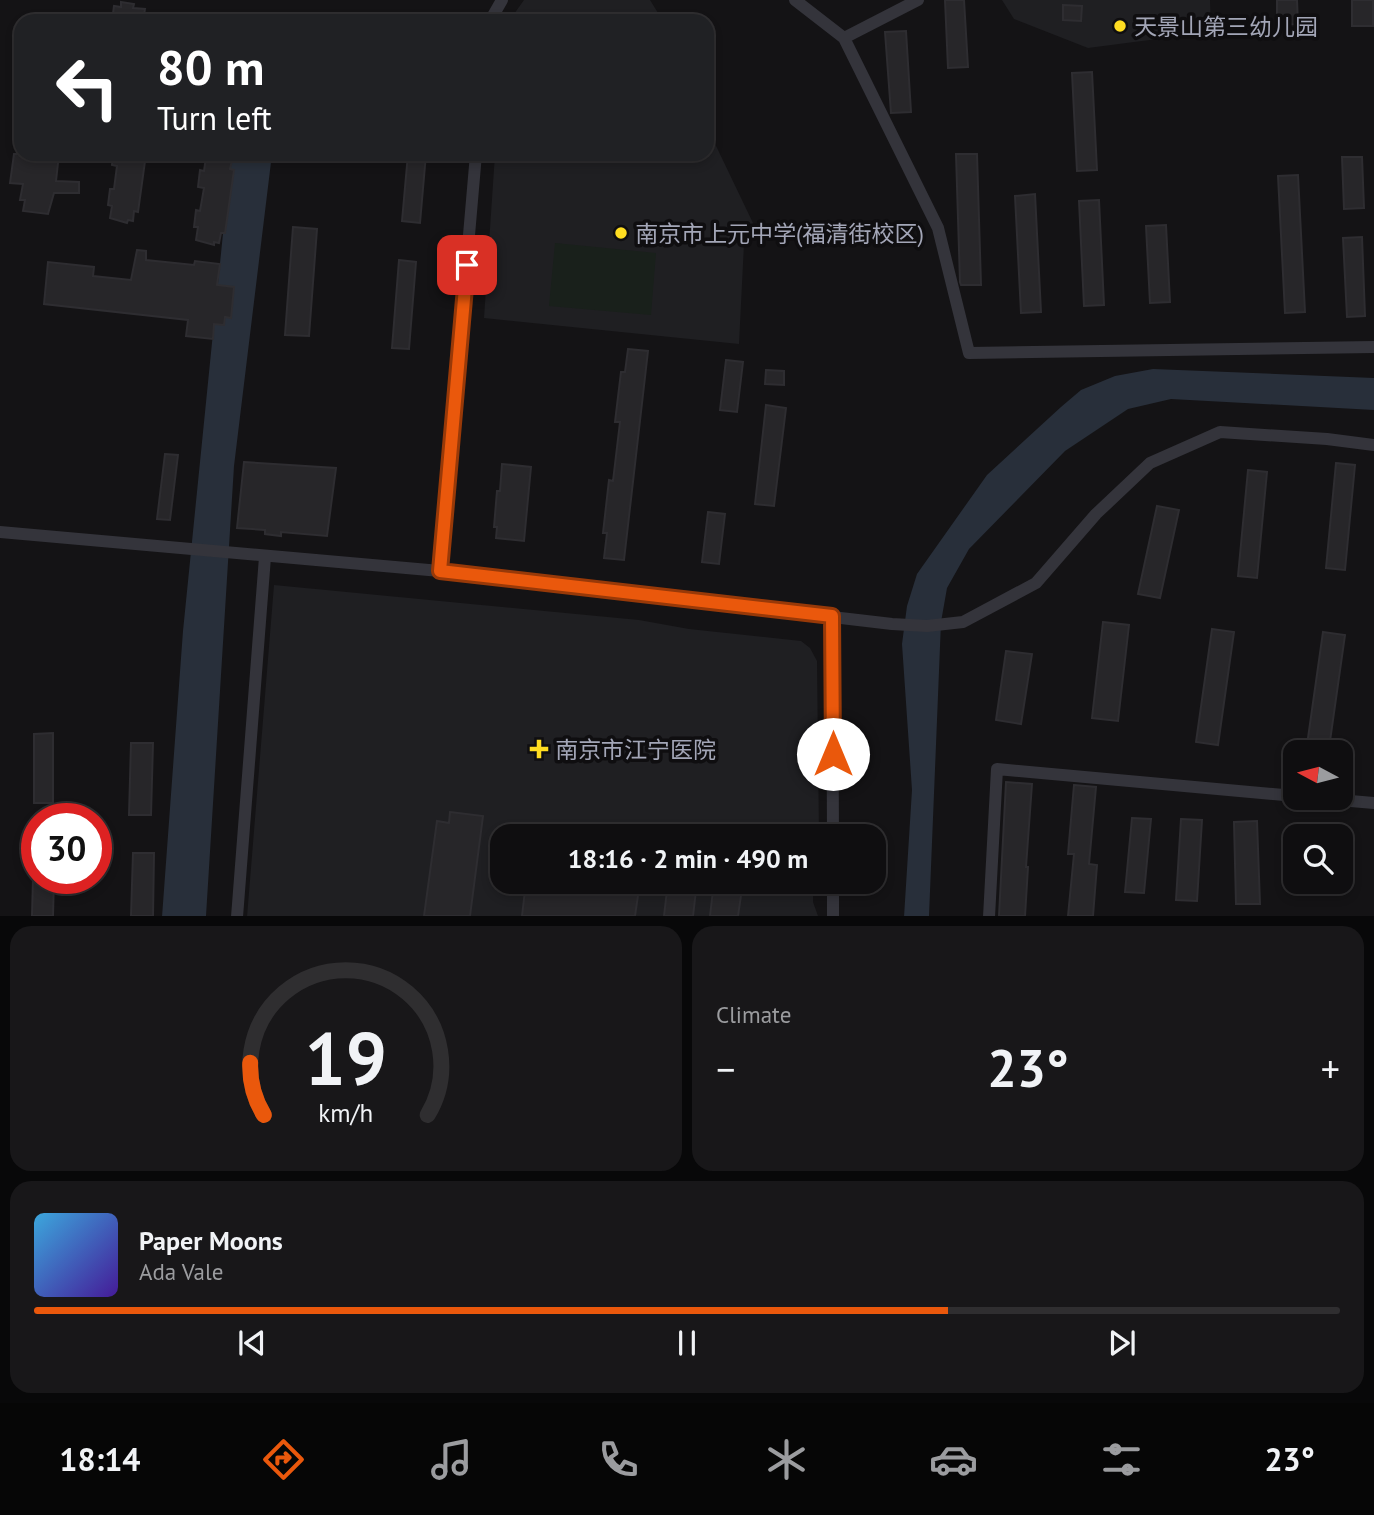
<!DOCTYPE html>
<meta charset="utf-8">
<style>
:root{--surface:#0f0e10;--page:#181719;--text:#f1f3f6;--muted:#9b9c9f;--line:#2f2e30;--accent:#ea580c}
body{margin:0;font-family:"PT Sans","Noto Sans SC",sans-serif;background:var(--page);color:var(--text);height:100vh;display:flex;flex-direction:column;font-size:26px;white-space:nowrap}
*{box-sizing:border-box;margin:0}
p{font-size:23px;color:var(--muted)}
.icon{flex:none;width:38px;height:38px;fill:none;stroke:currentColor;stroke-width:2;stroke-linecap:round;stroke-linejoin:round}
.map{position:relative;height:916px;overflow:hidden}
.details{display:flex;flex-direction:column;gap:10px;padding:10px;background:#080809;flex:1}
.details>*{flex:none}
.banner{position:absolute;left:14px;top:14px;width:700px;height:147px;border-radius:21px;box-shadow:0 4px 10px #0003,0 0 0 2px var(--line);background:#202124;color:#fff;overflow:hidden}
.needle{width:46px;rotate:277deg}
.controls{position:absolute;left:1283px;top:740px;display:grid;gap:14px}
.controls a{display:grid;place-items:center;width:70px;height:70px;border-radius:14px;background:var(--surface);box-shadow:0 4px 10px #0003,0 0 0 2px var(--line);font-size:35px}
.speed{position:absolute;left:21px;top:803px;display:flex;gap:14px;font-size:35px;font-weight:700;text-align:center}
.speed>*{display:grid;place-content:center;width:91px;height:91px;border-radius:50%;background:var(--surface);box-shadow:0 4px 10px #0003,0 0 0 2px var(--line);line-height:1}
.speed .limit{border:10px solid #d22;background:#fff;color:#111}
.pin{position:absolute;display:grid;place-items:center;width:60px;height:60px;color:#fff;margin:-30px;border-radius:14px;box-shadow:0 4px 10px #0006}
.me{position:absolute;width:77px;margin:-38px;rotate:0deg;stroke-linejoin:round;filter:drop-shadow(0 0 5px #0008)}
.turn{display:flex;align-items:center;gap:24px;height:147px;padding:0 28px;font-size:32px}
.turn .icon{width:91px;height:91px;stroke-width:2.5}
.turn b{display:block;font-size:49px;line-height:60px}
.big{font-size:52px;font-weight:700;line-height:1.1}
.details .tile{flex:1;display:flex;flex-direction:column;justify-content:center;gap:10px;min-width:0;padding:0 24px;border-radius:21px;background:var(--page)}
.details .dial{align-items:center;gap:0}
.dial svg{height:182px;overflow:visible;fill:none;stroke:var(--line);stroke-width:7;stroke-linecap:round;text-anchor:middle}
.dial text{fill:var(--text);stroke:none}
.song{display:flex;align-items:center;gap:21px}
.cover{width:84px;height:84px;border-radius:10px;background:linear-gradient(135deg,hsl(200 70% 55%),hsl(260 70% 35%))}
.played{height:7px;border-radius:4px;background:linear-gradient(90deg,var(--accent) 70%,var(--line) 70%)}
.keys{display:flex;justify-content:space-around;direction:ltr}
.heat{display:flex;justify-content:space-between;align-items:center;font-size:38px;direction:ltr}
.details .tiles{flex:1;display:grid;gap:10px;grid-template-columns:1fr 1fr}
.tile:last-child{grid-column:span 2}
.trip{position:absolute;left:490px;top:824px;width:396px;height:70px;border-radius:21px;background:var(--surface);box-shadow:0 4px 10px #0003,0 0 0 2px var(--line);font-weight:700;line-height:70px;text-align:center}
.tab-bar{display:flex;height:112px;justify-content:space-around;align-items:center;background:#060606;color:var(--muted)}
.tab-bar .icon{width:49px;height:49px}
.tab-bar .on{color:var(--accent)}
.tab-bar b{font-size:32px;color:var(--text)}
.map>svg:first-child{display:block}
</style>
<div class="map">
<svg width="1374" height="917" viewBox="0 0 1374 917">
<rect width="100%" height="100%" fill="#141315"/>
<!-- built -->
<path fill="#1f1f22" d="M524,0H650L663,21H509Z
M1002,0H1210L1211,32L1088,48L1014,19Z
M707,127L753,223L751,244H744L739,344L484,318L495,154H707Z
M274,585L639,620L689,629L801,641L810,648L817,661L819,836H502V882H813V902L818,916L247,917Z"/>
<!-- green -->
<path fill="#19201b" d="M555,243L656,253L651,315L549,306Z"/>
<!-- water -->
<path fill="#282f3a" d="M231,154H272L234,466L206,916L162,917L183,631Z
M1153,369L1374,378V410L1171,399L1128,409L1065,451L969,549L947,588L941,622L929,916L904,917L912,790L902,644L907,606L917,574L987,475L1061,407L1081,390L1115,376Z"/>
<!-- building -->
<path fill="#272629" stroke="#2e2d31" stroke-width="2" d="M945,0H964L968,67L948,68Z
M1277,0H1297L1298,24L1277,25Z
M1352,0H1373V26H1352Z
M121,2L134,4L133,8L145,9L143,21H112L114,6L121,7Z
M1063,5L1082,6L1081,21L1063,20Z
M906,31L911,112L891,113L885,32Z
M1092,72L1097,170L1077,171L1072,73Z
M14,154H59L56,181L79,182V193H54L48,214L23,211L25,200H20L23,184L10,183Z
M113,154H146L138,212L134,211L133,221L128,220L127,223L110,218L112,206L108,205L110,189H114L117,166L112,165Z
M408,154H426L420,223L402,221Z
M956,154H977L981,285H961L960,282Z
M206,157L232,160L230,169L234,170L225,233H221L219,243L214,242V245L196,240L198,227H194L196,210L200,211L204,188L198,187L200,170L204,171Z
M1342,157H1362L1364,208L1344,209Z
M1298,175L1305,312L1285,313L1278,176Z
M1035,194L1041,312L1021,313L1015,196Z
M1099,200L1104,305L1084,306L1079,201Z
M1166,225L1170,302L1150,303L1146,226Z
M293,227L317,229L309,336L285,335Z
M1362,237L1365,316L1347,317L1343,238Z
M137,250L146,251V260L194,265L195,261L220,264L217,285L234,287L231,318L225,317L224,325L214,324L213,339L186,336L188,320L44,304L48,262L94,267L93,276L131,280Z
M399,260L416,262L409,349L392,348Z
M628,349L648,351L624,560L604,558L607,533H603L609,480L613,481L620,422H615L621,372H625Z
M726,360L743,362L737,412L720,410Z
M766,370L784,371V385L765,384Z
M766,405L786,408L774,506L755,504Z
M165,454L178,455L170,520L157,519Z
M244,462L336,468L327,536L281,532V536L265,534V530L237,528Z
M1336,463L1355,465L1345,570L1326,568Z
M502,464L531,467L524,541L496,538L497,527H494L497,491H500Z
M1248,470L1267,472L1257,578L1238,576Z
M1157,506L1179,510L1160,598L1138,594Z
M708,512L725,514L719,564L702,562Z
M1103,622L1129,625L1118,721L1092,718Z
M1212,629L1234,632L1218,745L1196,742Z
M1323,632L1345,635L1329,748L1307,745Z
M1006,651L1032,654L1021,724L996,720Z
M53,733V803H34V734Z
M131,743H153L151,815H129Z
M1006,782L1032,784L1026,867H1028L1025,916H999Z
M1074,785L1096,787L1089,864L1097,865L1093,916H1068L1074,854H1068Z
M450,812L483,816L470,916H424L437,821L449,823Z
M1132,818L1151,819L1144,893L1125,892Z
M1181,819L1202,820L1197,901L1176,900Z
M1257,821L1260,904H1236L1234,822Z
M133,853H154L153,916H131Z
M33,878H54L53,916H32Z
M526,882H640L635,916H522Z
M668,882H697L693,916H664Z
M714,882H743L738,916H710Z"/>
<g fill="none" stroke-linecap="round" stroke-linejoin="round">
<!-- minor -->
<path stroke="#34343b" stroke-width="12" d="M795,0L844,38L938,228L969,353L1374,347
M490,21L502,0
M844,38L918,0
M0,532L440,571L892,624L927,626L963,622L1036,583L1096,514L1150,463L1220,432L1327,439L1374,445
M440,571L476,154
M832,616L833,836
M1316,798L1374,803
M833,882V917
M237,917L265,557
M989,917L997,769L1295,796"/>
</g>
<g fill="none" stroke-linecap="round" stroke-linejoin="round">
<defs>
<path id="route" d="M467,265L440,571L832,616L833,754"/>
</defs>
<!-- route casing -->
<use href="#route" stroke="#983908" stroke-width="18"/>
<!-- route -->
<use href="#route" stroke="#ea580c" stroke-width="12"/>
</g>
<!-- markers -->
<g fill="#ffdd21" stroke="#0f0e10" stroke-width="2.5">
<circle cx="1120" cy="26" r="7"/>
<circle cx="621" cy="233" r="7"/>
<path d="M535.5 738.5h7v7h7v7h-7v7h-7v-7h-7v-7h7z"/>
</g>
<g text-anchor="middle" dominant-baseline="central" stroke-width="7" stroke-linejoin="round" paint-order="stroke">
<!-- poi labels -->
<g font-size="23" fill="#a3a6b7" stroke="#0f0e10" text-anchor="start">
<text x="1134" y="26">天景山第三幼儿园</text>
<text x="635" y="233">南京市上元中学(福清街校区)</text>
<text x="555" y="749">南京市江宁医院</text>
</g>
</g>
</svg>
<div class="controls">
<a><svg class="needle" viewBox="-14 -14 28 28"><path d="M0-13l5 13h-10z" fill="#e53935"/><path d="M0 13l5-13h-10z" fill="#9b9c9f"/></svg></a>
<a><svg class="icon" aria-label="search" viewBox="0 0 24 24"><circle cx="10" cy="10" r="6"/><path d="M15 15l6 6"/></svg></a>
</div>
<div class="speed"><div class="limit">30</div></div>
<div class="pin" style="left:467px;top:265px;background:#d93025"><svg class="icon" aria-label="arrive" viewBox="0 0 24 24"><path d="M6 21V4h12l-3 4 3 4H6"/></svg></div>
<svg class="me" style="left:833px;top:754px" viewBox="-20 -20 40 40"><circle r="19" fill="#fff"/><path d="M0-13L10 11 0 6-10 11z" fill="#ea580c"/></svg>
<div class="trip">18:16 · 2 min · 490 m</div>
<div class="banner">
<div class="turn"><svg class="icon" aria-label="left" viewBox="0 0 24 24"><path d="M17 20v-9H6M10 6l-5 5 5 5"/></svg><div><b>80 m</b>Turn left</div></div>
</div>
</div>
<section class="details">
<div class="tiles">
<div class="tile dial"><svg viewBox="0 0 100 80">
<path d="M14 69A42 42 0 1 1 86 69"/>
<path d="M14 69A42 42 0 0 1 8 46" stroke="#ea580c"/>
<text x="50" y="56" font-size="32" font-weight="700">19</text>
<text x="50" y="72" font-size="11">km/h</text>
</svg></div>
<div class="tile"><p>Climate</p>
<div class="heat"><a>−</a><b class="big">23°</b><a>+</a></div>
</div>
<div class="tile">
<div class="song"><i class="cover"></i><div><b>Paper Moons</b><p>Ada Vale</p></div></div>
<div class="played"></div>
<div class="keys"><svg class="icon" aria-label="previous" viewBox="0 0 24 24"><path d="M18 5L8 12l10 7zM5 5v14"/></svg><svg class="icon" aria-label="pause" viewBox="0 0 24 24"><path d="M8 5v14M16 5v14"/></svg><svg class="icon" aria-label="next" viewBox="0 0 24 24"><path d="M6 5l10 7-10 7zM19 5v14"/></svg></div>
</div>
</div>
</section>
<nav class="tab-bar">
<b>18:14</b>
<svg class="icon on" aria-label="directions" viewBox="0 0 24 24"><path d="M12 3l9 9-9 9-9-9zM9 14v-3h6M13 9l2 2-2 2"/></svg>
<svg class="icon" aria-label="music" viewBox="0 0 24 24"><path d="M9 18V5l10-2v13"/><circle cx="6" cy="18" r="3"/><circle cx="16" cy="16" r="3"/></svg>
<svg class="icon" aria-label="phone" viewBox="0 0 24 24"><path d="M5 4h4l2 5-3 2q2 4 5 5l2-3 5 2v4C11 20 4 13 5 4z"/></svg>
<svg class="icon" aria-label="climate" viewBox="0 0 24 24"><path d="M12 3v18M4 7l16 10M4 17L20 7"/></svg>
<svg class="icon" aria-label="car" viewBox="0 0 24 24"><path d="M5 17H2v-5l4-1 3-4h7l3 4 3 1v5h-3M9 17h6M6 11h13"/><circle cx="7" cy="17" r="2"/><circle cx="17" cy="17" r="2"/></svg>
<svg class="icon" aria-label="filters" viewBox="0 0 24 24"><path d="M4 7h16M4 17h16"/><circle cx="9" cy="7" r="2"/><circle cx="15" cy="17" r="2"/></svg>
<b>23°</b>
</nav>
